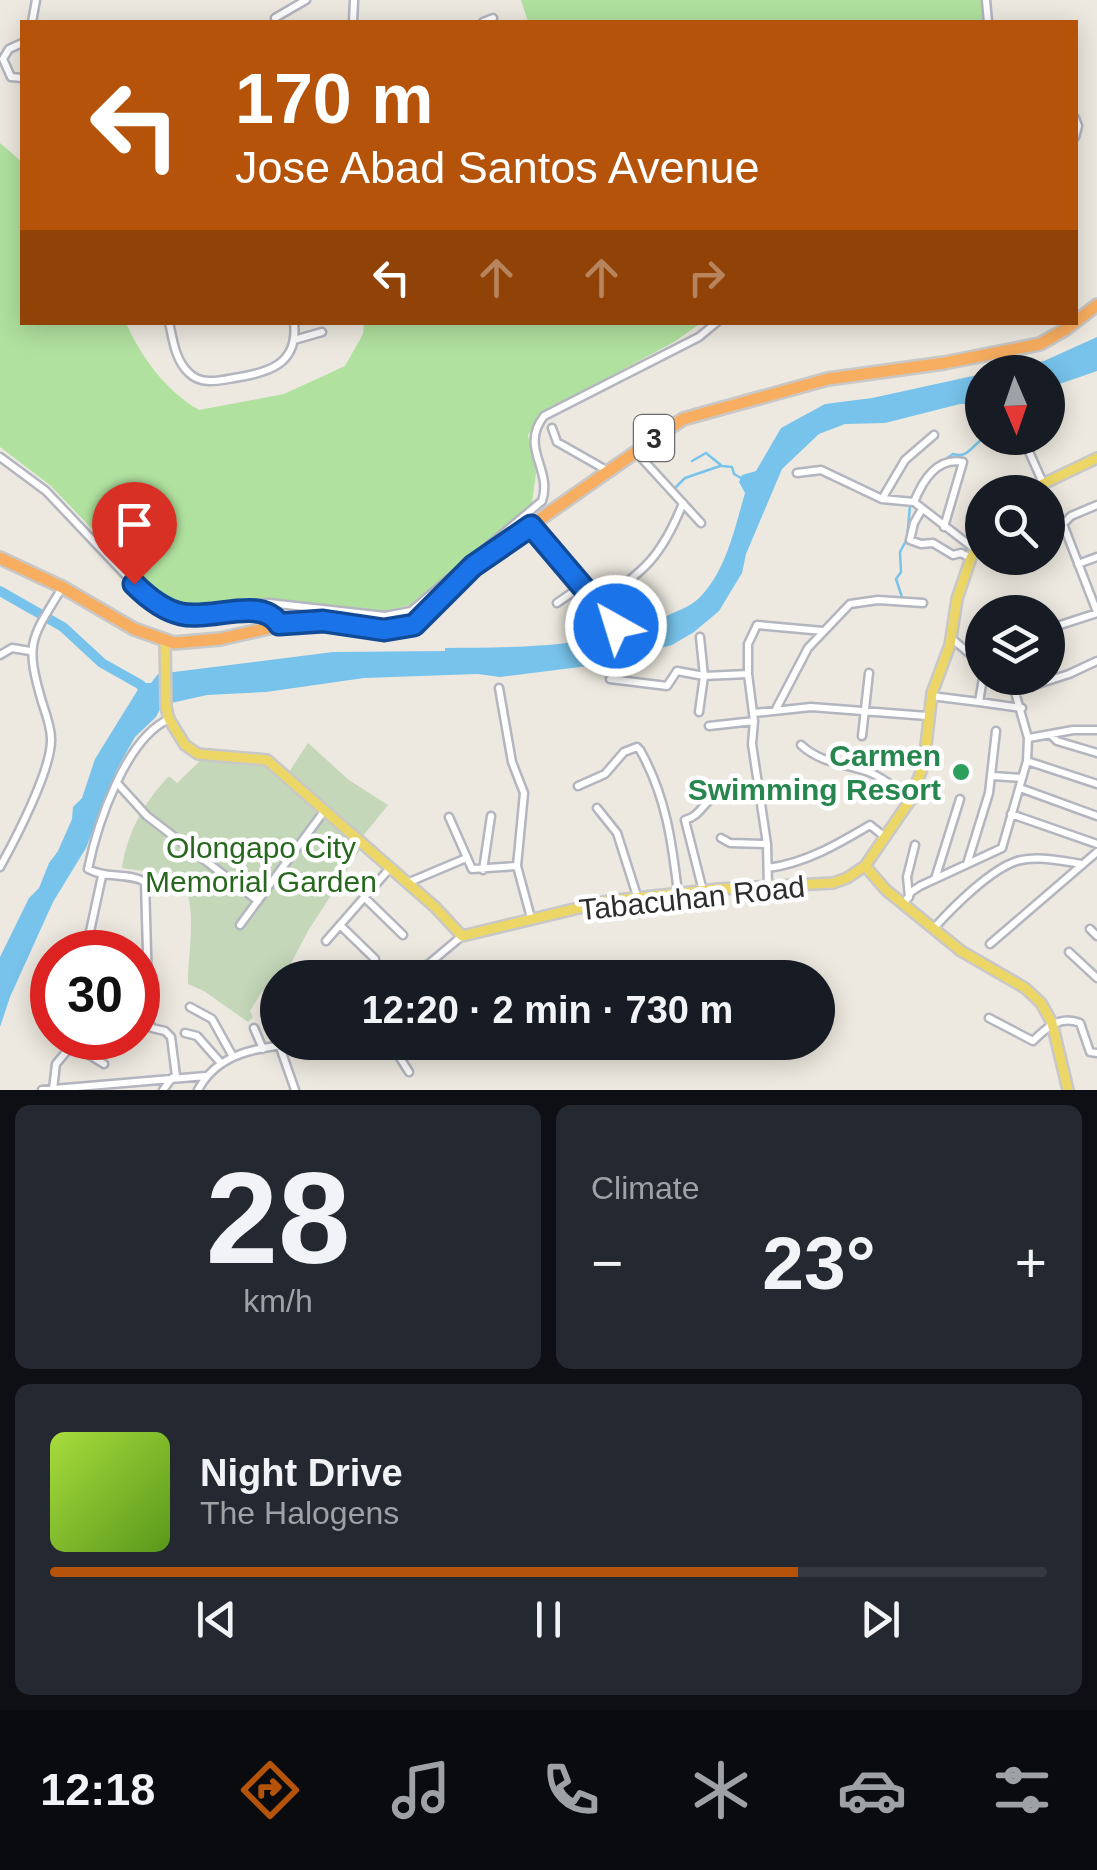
<!DOCTYPE html>
<meta charset="utf-8">
<style>
:root{--surface:#171b24;--page:#242831;--text:#f1f3f6;--muted:#9ea1a6;--line:#363941;--accent:#b45309}
body{margin:0;font-family:Arial,sans-serif;background:var(--page);color:var(--text);height:100vh;display:flex;flex-direction:column;font-size:38px;white-space:nowrap}
*{box-sizing:border-box;margin:0}
p{font-size:32px;color:var(--muted)}
.icon{flex:none;width:55px;height:55px;fill:none;stroke:currentColor;stroke-width:2;stroke-linecap:round;stroke-linejoin:round}
.map{position:relative;height:1090px;overflow:hidden}
.drawer{display:flex;flex-direction:column;gap:15px;padding:15px;background:#0d0f14;flex:1}
.drawer>*{flex:none}
.guide{position:absolute;left:20px;top:20px;width:1058px;height:305px;border-radius:0px;box-shadow:0 5px 25px #0003;background:#b45309;color:#fff;overflow:hidden}
.needle{width:65px;rotate:178deg}
.controls{position:absolute;left:965px;top:355px;display:grid;gap:20px}
.controls a{display:grid;place-items:center;width:100px;height:100px;border-radius:50%;background:var(--surface);box-shadow:0 5px 25px #0003;font-size:50px}
.speed{position:absolute;left:30px;top:930px;display:flex;gap:20px;font-size:50px;font-weight:700;text-align:center}
.speed>*{display:grid;place-content:center;width:130px;height:130px;border-radius:50%;background:var(--surface);box-shadow:0 5px 25px #0003;line-height:1}
.speed .limit{border:15px solid #d22;background:#fff;color:#111}
.pin{position:absolute;display:grid;place-items:center;width:85px;height:85px;color:#fff;margin:-102px -42px;border-radius:50% 50% 50% 0;rotate:-45deg;box-shadow:0 0 10px #0007}
.pin .icon{rotate:45deg}
.me{position:absolute;width:110px;margin:-55px;rotate:321deg;stroke-linejoin:round;filter:drop-shadow(0 0 8px #0008)}
.turn{display:flex;align-items:center;gap:35px;height:210px;padding:0 50px;font-size:45px}
.turn .icon{width:130px;height:130px;stroke-width:2.5}
.turn b{display:block;font-size:70px;line-height:85px}
.lanes{display:flex;align-items:center;height:95px;padding:0 50px;background:#0003;justify-content:center;gap:50px;direction:ltr}
.lanes .off{opacity:.35}
.big{font-size:75px;font-weight:800;line-height:1.1}
.drawer .card{flex:1;display:flex;flex-direction:column;justify-content:center;gap:15px;min-width:0;padding:0 35px;border-radius:15px;background:var(--page)}
.drawer .dial{align-items:center;gap:0}
.dial b{font-size:130px;line-height:1}
.song{display:flex;align-items:center;gap:30px}
.cover{width:120px;height:120px;border-radius:15px;background:linear-gradient(135deg,hsl(80 70% 55%),hsl(90 70% 35%))}
.played{height:10px;border-radius:5px;background:linear-gradient(90deg,var(--accent) 75%,var(--line) 75%)}
.keys{display:flex;justify-content:space-around;direction:ltr}
.heat{display:flex;justify-content:space-between;align-items:center;font-size:55px;direction:ltr}
.drawer .tiles{flex:1;display:grid;gap:15px;grid-template-columns:1fr 1fr}
.card:last-child{grid-column:span 2}
.trip{position:absolute;left:260px;top:960px;width:575px;height:100px;border-radius:50px;background:var(--surface);box-shadow:0 5px 25px #0003;font-weight:800;line-height:100px;text-align:center}
.dock{display:flex;height:160px;justify-content:space-around;align-items:center;background:#090b0e;color:var(--muted)}
.dock .icon{width:70px;height:70px}
.dock .active{color:var(--accent)}
.dock b{font-size:45px;color:var(--text)}
.map>svg:first-child{display:block}
</style>
<div class="map">
<svg width="1097" height="1090" viewBox="0 0 1097 1090">
<rect width="100%" height="100%" fill="#ede9e0"/>
<!-- green -->
<path fill="#b0e19f" d="M521,0H981L983,22H528Z
M0,143L22,162V322L126,323C141,357 166,391 199,410L284,394L345,366L363,334L364,323H701L674,342L540,414L528,435L536,473L532,503L410,605L379,612L294,601H257L234,610L196,613L173,605L150,590L51,486L0,447Z"/>
<!-- cemetery -->
<path fill="#c4d7b8" d="M308,743L349,780L388,805L363,836L289,772Z
M203,758L263,760L279,774L277,777L360,850L308,931L289,967L261,993L250,1011L253,1017L248,1022L204,991L188,984C187,958 201,892 176,879C161,871 139,871 122,868C127,833 144,802 169,776L177,783Z"/>
<!-- water -->
<path fill="#78c3eb" d="M1097,337V371L1048,388V372H989L1044,361Z
M982,374V404H960L885,423L845,424L819,434L782,469L746,554L742,573L719,611L694,632L672,645L596,665L500,677L478,674L364,678L266,692L207,695L162,705L156,717L135,737L117,769L86,848L53,902L10,997L0,1027V957L29,898L39,888L49,863L58,851L72,819L73,807L82,798L95,759L142,683H151L158,674L333,652L445,651V648C518,647 597,649 665,617C676,611 690,607 699,598C726,572 735,527 745,493L739,482L742,475L756,471L781,428L825,404L872,398Z"/>
<g fill="none" stroke-linecap="round" stroke-linejoin="round">
<!-- stream -->
<path stroke="#78c3eb" stroke-width="2.5" d="M973,403L982,419
M946,459L953,454C968,459 972,445 984,438
M692,461L706,453L722,466L732,467L734,474L741,478
M675,488L685,478L720,466
M902,597L896,579L901,572L900,552L907,539L910,506"/>
<!-- river -->
<path stroke="#78c3eb" stroke-width="10" d="M0,591L63,627L102,663L141,685L146,697"/>
<defs>
<path id="minor" d="M986,0L988,22
M275,18L306,0
M32,22L36,0
M353,22L354,0
M483,22L493,18
M22,43L9,49L3,59L11,77L22,78
M1075,118L1078,126L1075,137
M169,322C173,340 175,360 189,373C201,385 218,381 234,378C267,373 299,365 294,322
M294,340L322,332
M552,428L557,442L608,471
M1015,438L1026,445L1043,483
M635,451L701,523
M0,457L46,491L134,584L161,606L187,615L240,612
M797,473L821,470L882,499L914,502L976,550
M882,499L905,460L934,435
M914,502C923,480 937,457 963,462L944,527
M1097,505L1071,516L1063,524L1097,612
M922,509L914,523L910,540L921,544L933,543L953,555L961,553L971,558
M531,526L617,626
M1078,564L1097,557
M557,603L583,585
M598,603C644,572 662,556 683,503
M251,609L270,614L279,624
M237,613L258,604L269,603L385,616L411,611L542,501C553,469 519,448 544,416L699,337L717,322
M1048,629L1097,613
M951,638L982,664
M0,655L12,648L30,651
M983,678L979,702L1022,708
M610,679L667,686L677,671L704,676L748,674
M499,688L512,762L524,793L517,866L531,918
M1016,691L1069,674L1097,661
M931,696L979,702
M775,711L808,648L850,604L878,600L923,603
M699,712L704,676L700,637
M754,713L811,707L927,716
M169,719C125,739 97,825 88,869C106,879 128,872 145,882L149,1022L152,1028L165,1031L171,1037L176,1076
M709,726L754,721
M1051,735L1057,741L1097,753
M862,736L869,673
M1029,738L1073,730H1097
M801,745C822,764 844,763 869,772C884,778 898,790 911,799
M1027,761L1097,784
M993,776L1022,778
M118,784L147,816L258,901
M578,786L605,774L624,752L637,747L640,750C666,796 672,842 678,893
M1020,788L1097,816
M597,808L617,833L638,899
M1011,814L1097,844
M449,817L472,869L517,866
M721,838L730,843L767,844
M967,864L989,793L996,731
M0,867C15,840 52,769 51,739C51,727 46,714 42,702C25,643 30,640 62,588
M768,868C806,863 838,844 870,825L885,837
M483,870L491,816
M935,879L960,799
M407,883L464,859
M768,887L767,844L752,744L754,721L748,674V644L757,625L823,631
M703,891L685,820C699,816 700,808 710,800C722,792 746,794 759,792
M909,897L907,877L915,845
M365,898L403,935
M904,904L911,892L920,886L1002,848L1027,761L1028,738L1011,678
M240,925L325,810
M340,925L375,959
M935,927C953,907 991,869 1017,861C1038,855 1062,861 1082,864
M1090,929L1097,936
M326,941L390,868
M990,944L1097,852
M91,952L89,936L102,876
M1069,952L1097,978
M412,978L462,936
M190,1007L212,1019L232,1055
M276,1007L278,1010
M989,1018L1033,1041C1047,1027 1060,1015 1080,1023L1090,1052L1097,1053
M254,1028L263,1049
M185,1033L197,1036L220,1062
M76,1039L85,1052L104,1064
M390,1042L409,1072
M280,1047L295,1090
M53,1089L56,1064L76,1040
M42,1090L206,1076
M163,1090L172,1078
M198,1090C221,1046 271,1047 316,1042"/>
<path id="major" d="M1026,492L1097,458
M165,641L166,707L169,719L185,745L198,754L267,760L435,907L462,936L608,901L718,889L833,883L847,878L865,866L911,799L924,763L932,693L950,645L957,599L971,558L982,539
M865,866L886,890L961,951L1025,988L1041,1003L1052,1023L1068,1090"/>
<path id="highway" d="M0,558L62,587L134,629L174,643L220,639L304,620L400,629L423,619L473,566L683,419L828,379L944,363L1040,344L1066,329L1097,305"/>
</defs>
<!-- minor casing -->
<use href="#minor" stroke="#b3b5bf" stroke-width="11"/>
<!-- major casing -->
<use href="#major" stroke="#c8c8c8" stroke-width="14"/>
<!-- highway casing -->
<use href="#highway" stroke="#c8c8c8" stroke-width="16"/>
<!-- minor -->
<use href="#minor" stroke="#fff" stroke-width="6"/>
<!-- major -->
<use href="#major" stroke="#ecd766" stroke-width="9"/>
<!-- highway -->
<use href="#highway" stroke="#f8ae60" stroke-width="11"/>
</g>
<g fill="none" stroke-linecap="round" stroke-linejoin="round">
<defs>
<path id="route" d="M134,584C147,597 163,610 181,614C211,621 262,596 279,624L323,621L384,630L414,625L473,566L531,526L616,626"/>
</defs>
<!-- route casing -->
<use href="#route" stroke="#114b97" stroke-width="25"/>
<!-- route -->
<use href="#route" stroke="#1a73e8" stroke-width="18"/>
</g>
<!-- markers -->
<circle fill="#2e9e5b" stroke="#fff" stroke-width="4" cx="961" cy="772" r="10"/>
<g text-anchor="middle" dominant-baseline="central" stroke-width="9" stroke-linejoin="round" paint-order="stroke">
<!-- shield labels -->
<rect fill="#fff" stroke="#6c6c6c" stroke-width="2.5" x="634" y="415" width="40" height="46" rx="8"/>
<g font-size="28" font-weight="bold" fill="#2d2d2d">
<text x="654" y="438">3</text>
</g>
<!-- leisure labels -->
<g font-size="30" font-weight="bold" fill="#27864d" stroke="#fff" text-anchor="end">
<text x="941" y="755">Carmen<tspan x="941" dy="34">Swimming Resort</tspan></text>
</g>
<!-- park labels -->
<g font-size="30" fill="#28681e" stroke="#fff">
<text x="261" y="847">Olongapo City<tspan x="261" dy="34">Memorial Garden</tspan></text>
</g>
<!-- street labels -->
<g font-size="30" fill="#2d2d2d" stroke="#fff">
<text transform="translate(692 898) rotate(-6)">Tabacuhan Road</text>
</g>
</g>
</svg>
<div class="controls">
<a><svg class="needle" viewBox="-14 -14 28 28"><path d="M0-13l5 13h-10z" fill="#e53935"/><path d="M0 13l5-13h-10z" fill="#9ea1a6"/></svg></a>
<a><svg class="icon" aria-label="search" viewBox="0 0 24 24"><circle cx="10" cy="10" r="6"/><path d="M15 15l6 6"/></svg></a>
<a><svg class="icon" aria-label="layers" viewBox="0 0 24 24"><path d="M12 4l9 5-9 5-9-5zM3 14l9 5 9-5"/></svg></a>
</div>
<div class="speed"><div class="limit">30</div></div>
<div class="pin" style="left:134px;top:584px;background:#d93025"><svg class="icon" aria-label="arrive" viewBox="0 0 24 24"><path d="M6 21V4h12l-3 4 3 4H6"/></svg></div>
<svg class="me" style="left:616px;top:626px" viewBox="-20 -20 40 40"><circle r="17" fill="#1a73e8" stroke="#fff" stroke-width="3"/><path d="M0-11L8 9 0 5-8 9z" fill="#fff"/></svg>
<div class="trip">12:20 · 2 min · 730 m</div>
<div class="guide">
<div class="turn"><svg class="icon" aria-label="left" viewBox="0 0 24 24"><path d="M17 20v-9H6M10 6l-5 5 5 5"/></svg><div><b>170 m</b>Jose Abad Santos Avenue</div></div>
<div class="lanes"><svg class="icon" aria-label="left" viewBox="0 0 24 24"><path d="M17 20v-9H6M10 6l-5 5 5 5"/></svg><svg class="icon off" aria-label="ahead" viewBox="0 0 24 24"><path d="M12 20V5M6 11l6-6 6 6"/></svg><svg class="icon off" aria-label="ahead" viewBox="0 0 24 24"><path d="M12 20V5M6 11l6-6 6 6"/></svg><svg class="icon off" aria-label="right" viewBox="0 0 24 24"><path d="M7 20v-9h11M14 6l5 5-5 5"/></svg></div>
</div>
</div>
<section class="drawer">
<div class="tiles">
<div class="card dial"><b>28</b><p>km/h</p></div>
<div class="card"><p>Climate</p>
<div class="heat"><a>−</a><b class="big">23°</b><a>+</a></div>
</div>
<div class="card">
<div class="song"><i class="cover"></i><div><b>Night Drive</b><p>The Halogens</p></div></div>
<div class="played"></div>
<div class="keys"><svg class="icon" aria-label="previous" viewBox="0 0 24 24"><path d="M18 5L8 12l10 7zM5 5v14"/></svg><svg class="icon" aria-label="pause" viewBox="0 0 24 24"><path d="M8 5v14M16 5v14"/></svg><svg class="icon" aria-label="next" viewBox="0 0 24 24"><path d="M6 5l10 7-10 7zM19 5v14"/></svg></div>
</div>
</div>
</section>
<nav class="dock">
<b>12:18</b>
<svg class="icon active" aria-label="directions" viewBox="0 0 24 24"><path d="M12 3l9 9-9 9-9-9zM9 14v-3h6M13 9l2 2-2 2"/></svg>
<svg class="icon" aria-label="music" viewBox="0 0 24 24"><path d="M9 18V5l10-2v13"/><circle cx="6" cy="18" r="3"/><circle cx="16" cy="16" r="3"/></svg>
<svg class="icon" aria-label="phone" viewBox="0 0 24 24"><path d="M5 4h4l2 5-3 2q2 4 5 5l2-3 5 2v4C11 20 4 13 5 4z"/></svg>
<svg class="icon" aria-label="climate" viewBox="0 0 24 24"><path d="M12 3v18M4 7l16 10M4 17L20 7"/></svg>
<svg class="icon" aria-label="car" viewBox="0 0 24 24"><path d="M5 17H2v-5l4-1 3-4h7l3 4 3 1v5h-3M9 17h6M6 11h13"/><circle cx="7" cy="17" r="2"/><circle cx="17" cy="17" r="2"/></svg>
<svg class="icon" aria-label="filters" viewBox="0 0 24 24"><path d="M4 7h16M4 17h16"/><circle cx="9" cy="7" r="2"/><circle cx="15" cy="17" r="2"/></svg>
</nav>
